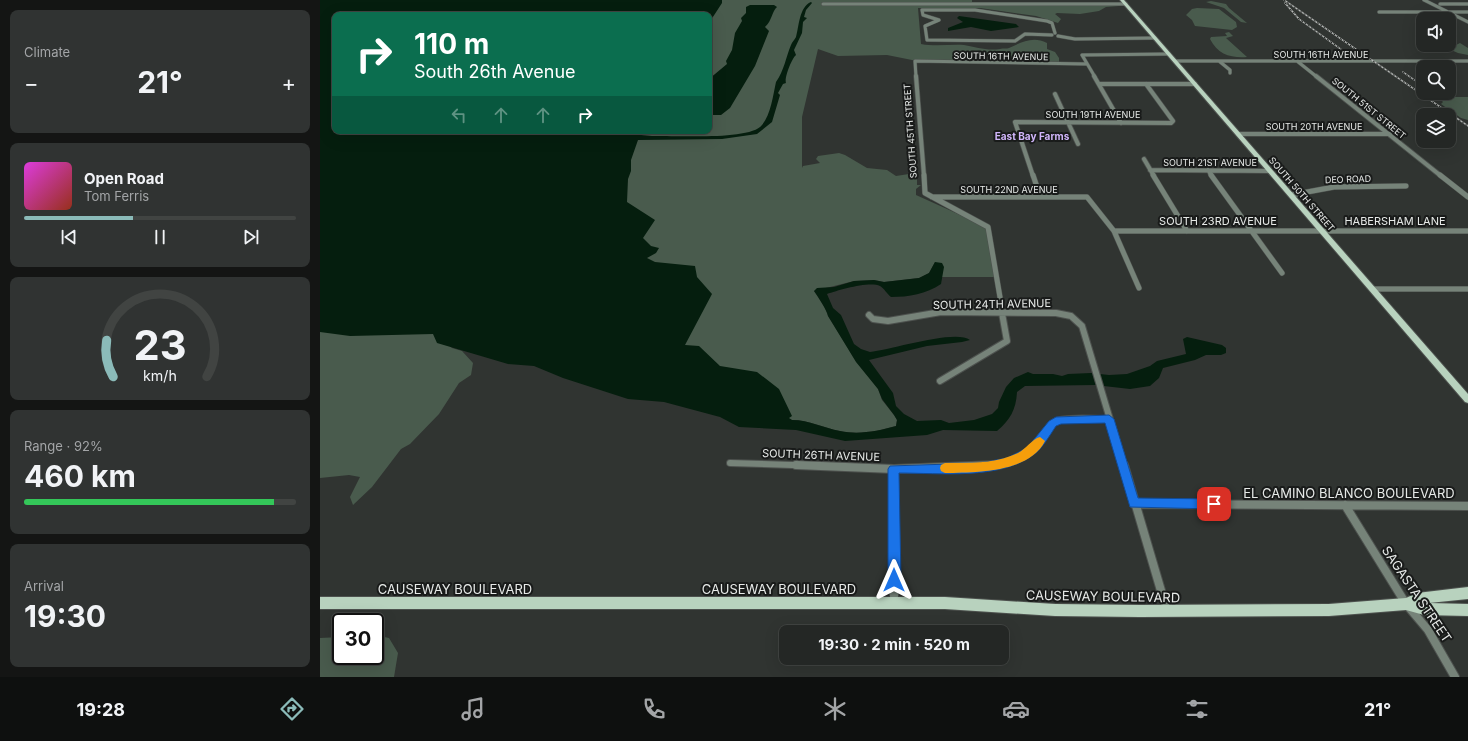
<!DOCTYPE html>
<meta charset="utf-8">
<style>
:root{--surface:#242725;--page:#303332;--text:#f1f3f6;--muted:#a3a5a7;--line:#414442;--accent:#8bbbb9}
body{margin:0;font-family:Inter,sans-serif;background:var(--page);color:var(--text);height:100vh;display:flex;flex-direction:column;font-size:15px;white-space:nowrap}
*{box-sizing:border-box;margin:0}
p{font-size:13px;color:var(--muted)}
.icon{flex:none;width:22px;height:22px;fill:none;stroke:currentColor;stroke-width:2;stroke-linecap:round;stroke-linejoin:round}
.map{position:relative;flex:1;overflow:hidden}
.sheet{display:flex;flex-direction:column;gap:10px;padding:10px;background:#141514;width:320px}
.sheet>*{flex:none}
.top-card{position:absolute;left:12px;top:12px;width:380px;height:122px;border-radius:8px;box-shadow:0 4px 16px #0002,0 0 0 1px var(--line);background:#0b6e4f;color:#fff;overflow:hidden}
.fabs{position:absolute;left:1096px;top:12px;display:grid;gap:8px}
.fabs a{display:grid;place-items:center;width:40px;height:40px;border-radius:8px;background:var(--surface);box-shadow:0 4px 16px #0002,0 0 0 1px var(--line);font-size:20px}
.speed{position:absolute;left:12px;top:613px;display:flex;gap:8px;font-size:20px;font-weight:700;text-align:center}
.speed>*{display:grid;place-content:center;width:52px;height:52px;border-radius:50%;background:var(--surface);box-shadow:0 4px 16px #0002,0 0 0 1px var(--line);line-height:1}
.speed .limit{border:2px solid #111;border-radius:6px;background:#fff;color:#111}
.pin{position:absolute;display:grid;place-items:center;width:34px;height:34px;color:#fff;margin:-17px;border-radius:8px;box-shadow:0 2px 6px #0006}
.me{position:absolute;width:44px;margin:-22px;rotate:0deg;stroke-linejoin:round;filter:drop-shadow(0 0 3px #0008)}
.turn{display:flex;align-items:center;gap:14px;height:84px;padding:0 16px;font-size:18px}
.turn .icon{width:52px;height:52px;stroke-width:2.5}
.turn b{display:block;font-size:28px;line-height:34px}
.lanes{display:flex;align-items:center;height:38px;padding:0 16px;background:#0003;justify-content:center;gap:20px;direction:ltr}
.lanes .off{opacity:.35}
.big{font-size:30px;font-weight:700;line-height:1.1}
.sheet .widget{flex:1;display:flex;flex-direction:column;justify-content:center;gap:6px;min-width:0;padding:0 14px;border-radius:8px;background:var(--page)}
.sheet .dial{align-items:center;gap:0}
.dial svg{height:104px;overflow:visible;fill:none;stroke:var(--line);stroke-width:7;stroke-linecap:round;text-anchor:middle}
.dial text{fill:var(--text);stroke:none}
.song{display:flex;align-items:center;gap:12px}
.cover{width:48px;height:48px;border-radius:6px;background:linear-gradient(135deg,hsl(300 70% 55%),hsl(10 70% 35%))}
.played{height:4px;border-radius:2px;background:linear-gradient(90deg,var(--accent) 40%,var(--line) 40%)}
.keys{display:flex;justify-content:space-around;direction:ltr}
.heat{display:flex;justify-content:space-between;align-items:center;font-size:22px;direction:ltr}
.charge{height:6px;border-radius:3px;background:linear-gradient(90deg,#34c759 92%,var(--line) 0)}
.trip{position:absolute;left:459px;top:625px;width:230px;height:40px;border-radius:8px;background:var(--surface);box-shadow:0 4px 16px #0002,0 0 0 1px var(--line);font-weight:700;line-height:40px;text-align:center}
.tab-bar{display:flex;height:64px;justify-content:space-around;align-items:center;background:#0e100f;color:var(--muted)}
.tab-bar .icon{width:28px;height:28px}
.tab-bar .on{color:var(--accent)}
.tab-bar b{font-size:18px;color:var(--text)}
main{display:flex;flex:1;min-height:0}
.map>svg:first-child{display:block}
</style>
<main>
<section class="sheet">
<div class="widget"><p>Climate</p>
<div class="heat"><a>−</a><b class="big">21°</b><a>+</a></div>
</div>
<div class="widget">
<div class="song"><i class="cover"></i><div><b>Open Road</b><p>Tom Ferris</p></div></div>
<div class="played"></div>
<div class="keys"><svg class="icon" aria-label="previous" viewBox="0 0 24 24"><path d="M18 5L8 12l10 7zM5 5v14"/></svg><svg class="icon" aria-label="pause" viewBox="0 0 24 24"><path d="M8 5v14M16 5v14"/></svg><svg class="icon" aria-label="next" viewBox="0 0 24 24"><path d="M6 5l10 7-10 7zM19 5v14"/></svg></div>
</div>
<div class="widget dial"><svg viewBox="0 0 100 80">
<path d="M14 69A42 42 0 1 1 86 69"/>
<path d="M14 69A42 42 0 0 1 9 41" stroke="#8bbbb9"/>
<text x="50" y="56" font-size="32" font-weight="700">23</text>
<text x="50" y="72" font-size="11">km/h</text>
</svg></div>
<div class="widget"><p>Range · 92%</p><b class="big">460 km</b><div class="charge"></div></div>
<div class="widget"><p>Arrival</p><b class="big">19:30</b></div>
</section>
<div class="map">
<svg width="1148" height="677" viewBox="0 0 1148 677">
<rect width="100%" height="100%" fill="#303431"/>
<!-- green -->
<path fill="#495b4d" d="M330,0H652V5L799,6L786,7L779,11L760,14L737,13L735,14L741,19L738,23L716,16L660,8H598L601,44C616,47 630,44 644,45C657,47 666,51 680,49C683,48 687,49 689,48C702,42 713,36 727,43V49L735,52L739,58V62H711L691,60L690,58L692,56L685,53L671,52L641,61H597L567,55L518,56L498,49L482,117V168L483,166L500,163L496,159L498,156L519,153L525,155L547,168L567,170L576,176L589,174L597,178V185H601L596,189V195L667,227L675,277H622L615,262L609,273L599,278L564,282L554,280L534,281L494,291C499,298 507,310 508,316L536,361L558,389L562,400L574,415L577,420L576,426C558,431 539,435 520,431C504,428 489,420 472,420L136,319L279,131H389V15Z
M891,1L906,4L909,8L927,23L921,22L904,8L886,2Z
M877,8L899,9L916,22L917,27L912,30L875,26L872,20L866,15L872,9Z
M909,32L913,36L906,38L927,57C911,58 898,55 890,39L891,37L907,36L905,33Z
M1140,43L1148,48V55L1138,53L1120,45L1134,46Z
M1121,97H1148V120L1141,118L1121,104L1123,102L1119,98Z
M69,279L132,348L142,351L153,363L151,375L139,383L119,414L90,444L81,449L52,487L33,505L30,497L40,477L29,475L0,478V287Z
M55,635L69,638L78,653L74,677H0V638L21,637V656H55Z"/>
<!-- water -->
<path fill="#051e0e" d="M0,0H402V3L389,23V15H15V131H319L321,135L332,136C354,135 430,141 442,125C451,114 453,95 456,82C464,71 466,57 471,45C472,42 475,39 476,37C479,27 479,7 491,2L492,3L486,10L484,17L487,18L483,22L482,33L474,50L476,55C472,58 464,78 466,83L463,84L458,93L460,95L452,122L437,134L402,139L318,140L311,160V171L308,179L307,202L335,220L323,238L331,246L339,248L336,253L327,258L335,262L375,266L377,277L392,294L365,345L379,346L400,366L437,372L459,389L472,416L469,418L472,420C489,420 504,428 520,431C539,435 558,431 576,426L577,420L574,415L562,399L558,389L536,362L508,316C507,310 498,297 494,291L497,288L514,287L534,281L554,280L564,282L599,278L609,273L615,262L622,263L624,267L621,284C606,294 589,297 571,297C567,294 564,288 560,286C549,281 519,290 507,294L513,308L521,315L534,344L541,349L550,352C571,350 635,329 650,340L642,342L607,346L549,360L573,393L576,406L584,414L597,421L621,420L629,423L654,420L672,414L678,408L679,402L686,387L694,378L708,372L713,374H733L742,376L748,374L771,373L789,375L807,374L830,366L837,361L866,354L863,339L867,337L902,345L906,348V353L901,355H886L875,360L843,368L839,378L830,386L810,389L775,385L705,386L697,392C696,410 690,420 677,431L623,430L607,435L525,441L476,430L419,427L400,417L344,402L308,399L243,378L214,366L188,364L117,343L113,334L30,336L0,332Z
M430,5H454L457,7C452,11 452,21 445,27L449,31L435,66L410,108L401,115H389V79L407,64L406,61L412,50L415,33L422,21L421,18L426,13V7Z
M639,16L696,24L699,27L671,31L651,27L628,31V28L643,22L637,18Z"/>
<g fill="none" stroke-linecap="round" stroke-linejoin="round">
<defs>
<path id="minor-far4" d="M1104,0L1148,22
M503,4H806
M1120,4H1148
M1059,12H1148
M732,35L705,34L695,41L607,40L605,26L619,20L603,15L602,10H655L727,21L732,23L735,33
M738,36L755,39L835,38
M855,61H1148
M899,61L910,70V73
M977,61L997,77
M596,77L595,61L767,64
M775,77L762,55L849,54"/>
<path id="minor-far3" d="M596,76L604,176
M774,76L801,123
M996,76L1121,176
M779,84H875
M735,94L758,144
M918,134H1070
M824,159L834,176
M830,170L950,171
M888,170L892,176
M713,176L695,122L851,123L853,121L826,84"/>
<path id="minor-far2" d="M604,175L605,193L668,227L681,303
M713,175L720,196
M833,175L867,231
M891,175L962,273
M1120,175L1148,197
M971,195L1014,187L1086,186
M612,197H767L794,231L819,288
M794,231H1148
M1052,289H1148"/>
<path id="minor-far1" d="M549,315L553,319L568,321L621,312L736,313L751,316L762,326L804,466
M620,381L687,341L680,302
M410,463L503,466
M661,466C682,466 703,460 717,444C723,437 729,422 740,420C755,417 774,419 789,419"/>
<path id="minor" d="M476,465L574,469L677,465
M804,465L847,611
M574,469V603
M814,504L1148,506
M1025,505L1086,604L1108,630L1135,677"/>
<path id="major" d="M800,0H804L1148,394V403L1145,402Z
M1148,587V599L1109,603L1148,604V616L1104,615L1086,610L1009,616L820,617L735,616L625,609H0V597H625L735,604L820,605L1009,604L1086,598L1097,593Z"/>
</defs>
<!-- minor-far4 casing -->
<use href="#minor-far4" stroke="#4d514e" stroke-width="4"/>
<!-- minor-far3 casing -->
<use href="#minor-far3" stroke="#4d514e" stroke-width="5.5"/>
<!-- minor-far2 casing -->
<use href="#minor-far2" stroke="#4d514e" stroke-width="6"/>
<!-- minor-far1 casing -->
<use href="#minor-far1" stroke="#4d514e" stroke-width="8"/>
<!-- minor casing -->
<use href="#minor" stroke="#4d514e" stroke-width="10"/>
<!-- major casing -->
<use href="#major" stroke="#4d514e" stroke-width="2"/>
<!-- minor-far4 -->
<use href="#minor-far4" stroke="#768379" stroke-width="3"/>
<!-- minor-far3 -->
<use href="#minor-far3" stroke="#768379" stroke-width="4"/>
<!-- minor-far2 -->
<use href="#minor-far2" stroke="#768379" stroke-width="5"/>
<!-- minor-far1 -->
<use href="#minor-far1" stroke="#768379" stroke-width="6"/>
<!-- minor -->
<use href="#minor" stroke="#768379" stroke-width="8"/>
<!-- major -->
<use href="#major" fill="#b8d2be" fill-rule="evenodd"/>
<defs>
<path id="rail" d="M964,0L1148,126
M965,3L979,19L1022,50
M1083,72L1103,86"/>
</defs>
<!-- rail casing -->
<use href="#rail" stroke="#b7bab8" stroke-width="1.5"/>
<!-- rail -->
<use href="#rail" stroke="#191b1a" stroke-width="1" stroke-dasharray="2" stroke-linecap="butt"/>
</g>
<!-- route -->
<path fill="#1a73e8" stroke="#114b97" d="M789,415L794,419L818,498L894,499L898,501L899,504L898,508L894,509L810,507L785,423L741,424L736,426C730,435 722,449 713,455C679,480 620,473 579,473L581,580L579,584L574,586L570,584L568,580V469L570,466L660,463L687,458L707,448L729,421L736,417Z"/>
<!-- slow -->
<path fill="#f59e0b" d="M720,437L725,441C709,473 656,472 625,473L621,471L620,468L621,465L625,463C650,463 675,464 698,453C706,449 712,439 720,437Z"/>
<g text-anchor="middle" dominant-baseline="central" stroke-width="4" stroke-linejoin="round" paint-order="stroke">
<!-- far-street labels -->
<g font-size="9" fill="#e7eae8" stroke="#191b1a">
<text x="1001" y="54">SOUTH 16TH AVENUE</text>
<text transform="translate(681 56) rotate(1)">SOUTH 16TH AVENUE</text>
<text transform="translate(1049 108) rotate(39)">SOUTH 51ST STREET</text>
<text x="773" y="114">SOUTH 19TH AVENUE</text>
<text x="994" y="126">SOUTH 20TH AVENUE</text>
<text transform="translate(590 131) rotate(-94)">SOUTH 45TH STREET</text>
<text x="890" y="162">SOUTH 21ST AVENUE</text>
<text transform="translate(1028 179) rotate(-2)">DEO ROAD</text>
<text x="689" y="189">SOUTH 22ND AVENUE</text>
<text transform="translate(982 194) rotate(49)">SOUTH 50TH STREET</text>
</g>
<!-- far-neighbourhood labels -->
<g font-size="10" font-weight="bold" fill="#cfb4f9" stroke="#191b1a">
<text x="712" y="136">East Bay Farms</text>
</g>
<!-- street labels -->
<g font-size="11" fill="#e7eae8" stroke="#191b1a">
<text x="898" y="221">SOUTH 23RD AVENUE</text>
<text x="1075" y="221">HABERSHAM LANE</text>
<text transform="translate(672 304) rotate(-1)">SOUTH 24TH AVENUE</text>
<text transform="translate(501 455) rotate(2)">SOUTH 26TH AVENUE</text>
</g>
<!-- near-street labels -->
<g font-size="13" fill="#e7eae8" stroke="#191b1a">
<text x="1029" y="493">EL CAMINO BLANCO BOULEVARD</text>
<text x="135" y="589">CAUSEWAY BOULEVARD</text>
<text x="459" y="589">CAUSEWAY BOULEVARD</text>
<text transform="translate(1097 594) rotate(56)">SAGASTA STREET</text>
<text transform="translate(783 596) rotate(1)">CAUSEWAY BOULEVARD</text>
</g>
</g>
</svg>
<div class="fabs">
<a><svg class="icon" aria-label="sound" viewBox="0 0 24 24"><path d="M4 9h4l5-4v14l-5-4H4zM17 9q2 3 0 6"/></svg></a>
<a><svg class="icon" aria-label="search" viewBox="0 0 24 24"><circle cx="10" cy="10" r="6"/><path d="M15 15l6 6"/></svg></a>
<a><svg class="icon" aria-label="layers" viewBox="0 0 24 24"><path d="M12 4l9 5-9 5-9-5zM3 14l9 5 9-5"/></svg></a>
</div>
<div class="speed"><div class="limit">30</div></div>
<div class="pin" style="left:894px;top:504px;background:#d93025"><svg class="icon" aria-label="arrive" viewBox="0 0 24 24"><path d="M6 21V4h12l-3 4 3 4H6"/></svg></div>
<svg class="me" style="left:574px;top:580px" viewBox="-20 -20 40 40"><path d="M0-17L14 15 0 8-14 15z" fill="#1a73e8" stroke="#fff" stroke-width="4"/></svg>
<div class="trip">19:30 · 2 min · 520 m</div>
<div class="top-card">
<div class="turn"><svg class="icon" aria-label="right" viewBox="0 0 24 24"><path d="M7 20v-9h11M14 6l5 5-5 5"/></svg><div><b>110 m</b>South 26th Avenue</div></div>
<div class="lanes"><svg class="icon off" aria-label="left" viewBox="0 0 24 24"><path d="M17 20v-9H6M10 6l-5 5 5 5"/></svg><svg class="icon off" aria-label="ahead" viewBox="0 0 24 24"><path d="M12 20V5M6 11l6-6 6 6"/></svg><svg class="icon off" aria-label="ahead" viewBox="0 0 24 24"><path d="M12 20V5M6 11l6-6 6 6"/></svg><svg class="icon" aria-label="right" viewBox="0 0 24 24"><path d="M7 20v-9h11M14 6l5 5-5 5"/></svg></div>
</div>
</div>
</main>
<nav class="tab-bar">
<b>19:28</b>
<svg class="icon on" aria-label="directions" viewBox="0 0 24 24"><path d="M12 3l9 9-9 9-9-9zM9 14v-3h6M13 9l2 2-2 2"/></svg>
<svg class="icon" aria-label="music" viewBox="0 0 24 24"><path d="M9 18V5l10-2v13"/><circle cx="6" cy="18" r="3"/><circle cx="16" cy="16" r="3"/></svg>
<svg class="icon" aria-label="phone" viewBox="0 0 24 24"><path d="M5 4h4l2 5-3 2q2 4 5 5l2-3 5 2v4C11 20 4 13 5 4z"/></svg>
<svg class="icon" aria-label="climate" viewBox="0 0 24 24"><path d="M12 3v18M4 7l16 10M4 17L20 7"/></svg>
<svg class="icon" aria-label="car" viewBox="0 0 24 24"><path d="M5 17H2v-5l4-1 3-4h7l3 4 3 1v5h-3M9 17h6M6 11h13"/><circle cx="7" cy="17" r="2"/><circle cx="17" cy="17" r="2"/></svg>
<svg class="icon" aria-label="filters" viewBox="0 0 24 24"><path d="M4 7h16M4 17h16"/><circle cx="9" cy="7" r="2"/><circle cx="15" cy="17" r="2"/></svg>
<b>21°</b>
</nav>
